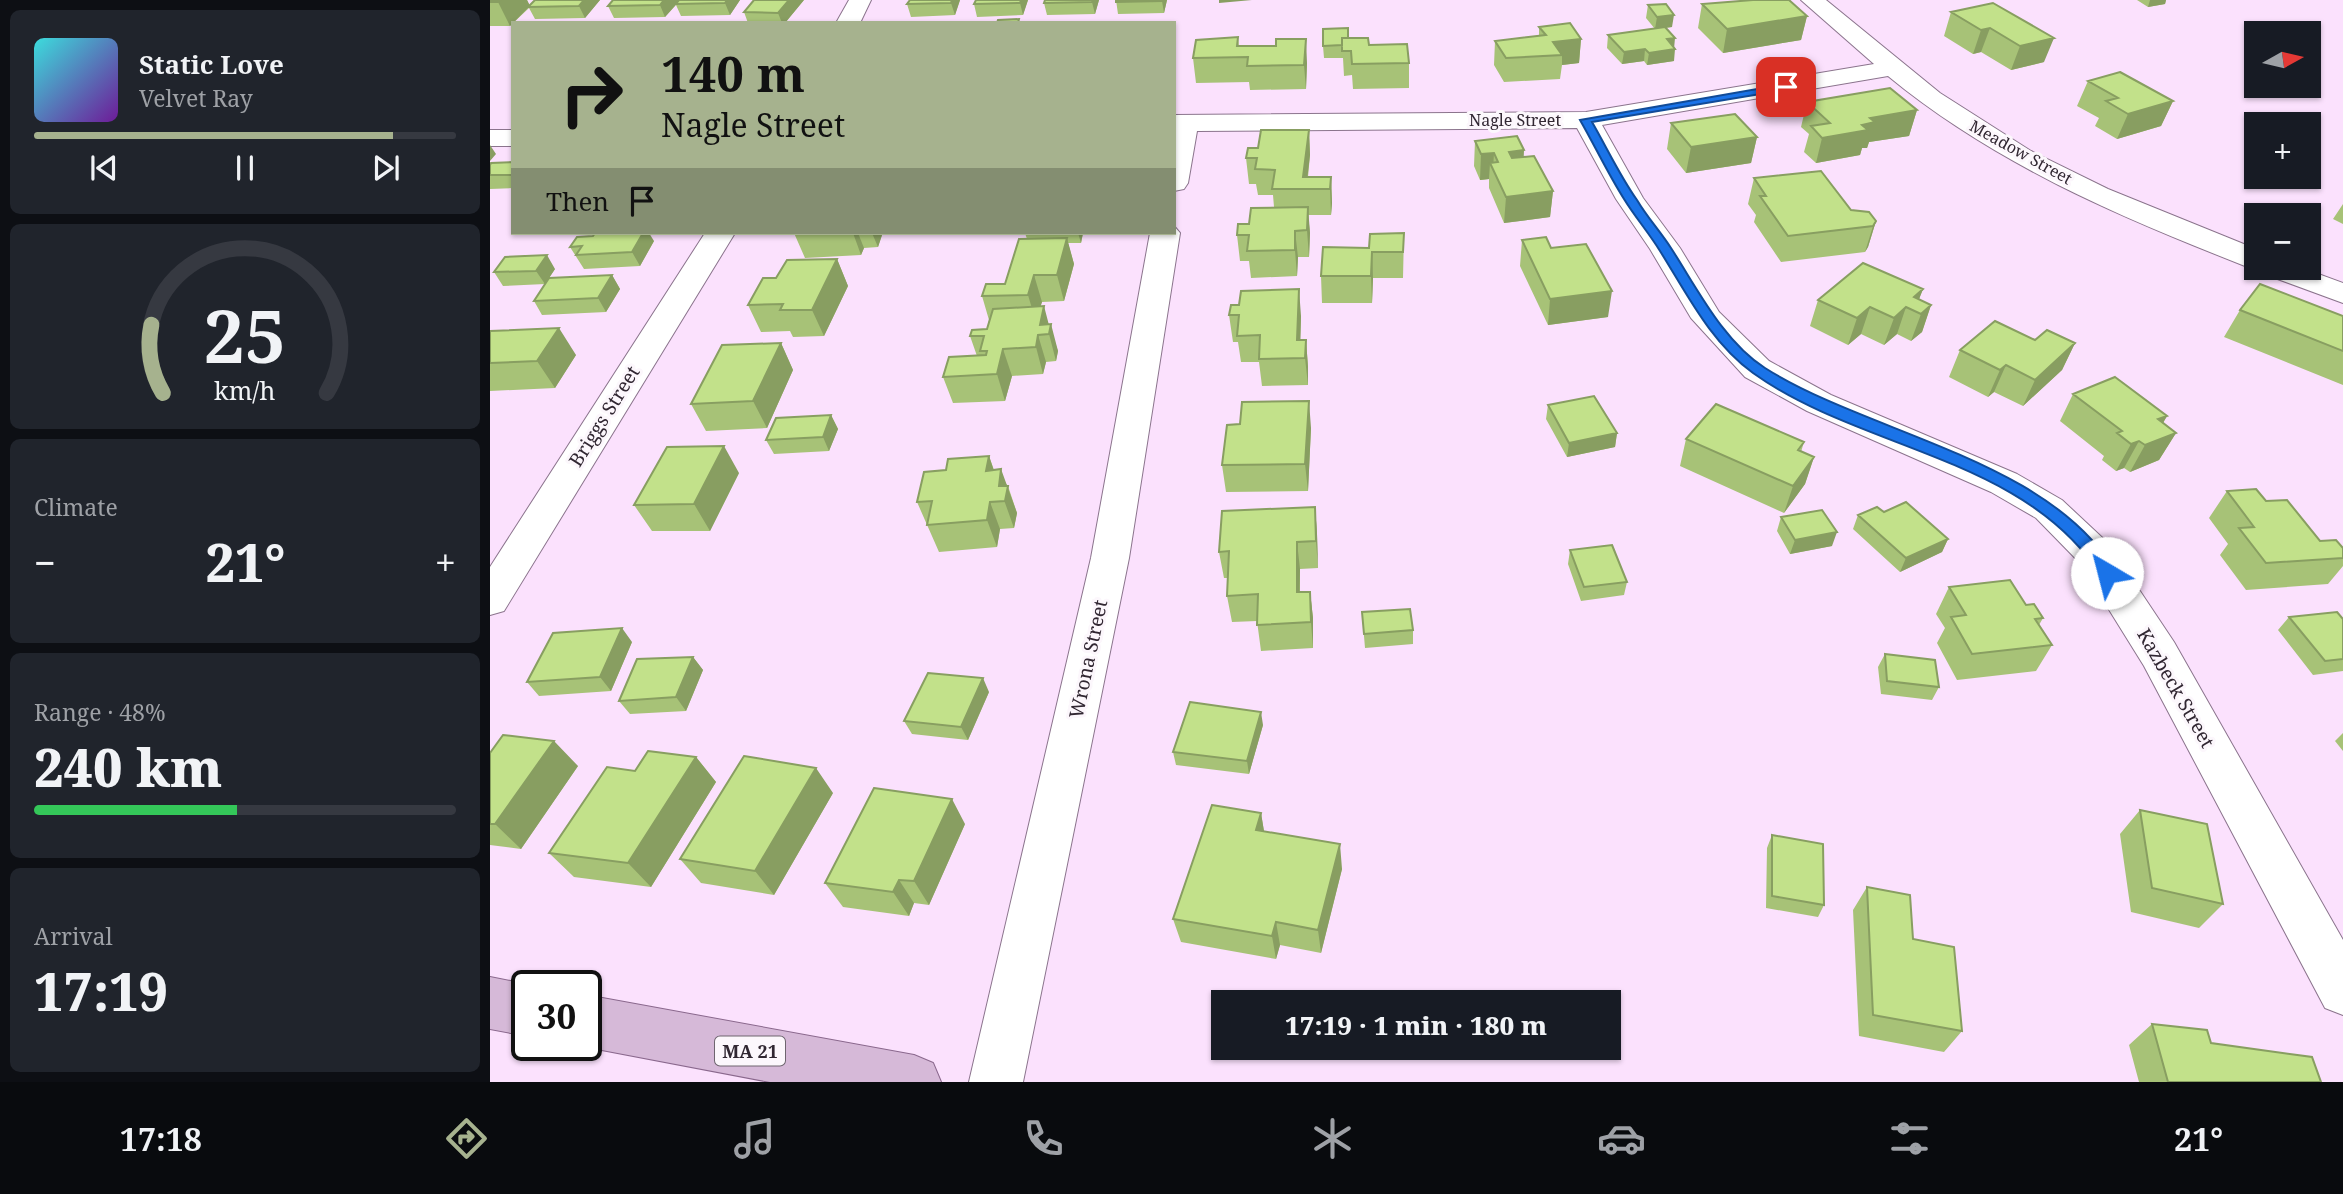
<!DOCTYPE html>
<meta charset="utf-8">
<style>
:root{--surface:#171b24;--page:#20242c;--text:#f1f3f6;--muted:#9ea1a6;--line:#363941;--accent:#a6b28e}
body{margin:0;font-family:"Noto Serif",serif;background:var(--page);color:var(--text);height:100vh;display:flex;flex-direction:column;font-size:26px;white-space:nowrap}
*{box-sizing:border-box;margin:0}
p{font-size:23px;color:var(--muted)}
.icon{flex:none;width:38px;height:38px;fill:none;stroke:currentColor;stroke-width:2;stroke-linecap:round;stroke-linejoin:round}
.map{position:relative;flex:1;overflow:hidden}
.details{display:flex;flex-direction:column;gap:10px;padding:10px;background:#0d0f14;width:490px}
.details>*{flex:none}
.guide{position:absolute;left:21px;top:21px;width:665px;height:214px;border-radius:0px;box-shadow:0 2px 5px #0004;background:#a6b28e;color:#111;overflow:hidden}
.needle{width:46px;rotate:82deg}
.fabs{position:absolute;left:1754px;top:21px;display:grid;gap:14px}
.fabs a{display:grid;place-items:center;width:77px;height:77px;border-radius:0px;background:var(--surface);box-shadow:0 2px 5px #0004;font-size:35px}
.speed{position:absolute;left:21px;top:970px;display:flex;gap:14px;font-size:35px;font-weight:700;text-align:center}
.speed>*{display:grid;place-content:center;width:91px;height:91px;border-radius:50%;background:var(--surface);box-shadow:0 2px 5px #0004;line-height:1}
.speed .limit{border:4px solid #111;border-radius:10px;background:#fff;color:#111}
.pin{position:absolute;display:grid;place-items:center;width:60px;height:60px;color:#fff;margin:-30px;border-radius:14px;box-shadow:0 4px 10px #0006}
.me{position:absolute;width:77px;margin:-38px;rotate:323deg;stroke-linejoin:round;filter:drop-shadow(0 0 5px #0008)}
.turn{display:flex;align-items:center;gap:24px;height:147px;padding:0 35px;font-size:32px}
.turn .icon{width:91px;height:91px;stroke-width:2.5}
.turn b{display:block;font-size:49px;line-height:60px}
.then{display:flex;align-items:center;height:66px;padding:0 35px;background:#0003;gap:14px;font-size:26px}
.big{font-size:52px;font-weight:800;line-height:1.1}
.details .widget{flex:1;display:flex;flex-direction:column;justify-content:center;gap:10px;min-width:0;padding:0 24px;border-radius:10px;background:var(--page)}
.details .dial{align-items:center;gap:0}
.dial svg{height:182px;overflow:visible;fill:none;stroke:var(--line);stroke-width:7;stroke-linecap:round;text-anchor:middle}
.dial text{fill:var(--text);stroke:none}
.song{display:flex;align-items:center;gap:21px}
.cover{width:84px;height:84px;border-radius:10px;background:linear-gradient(135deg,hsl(180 70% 55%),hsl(280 70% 35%))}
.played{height:7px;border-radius:4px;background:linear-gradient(90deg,var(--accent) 85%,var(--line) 85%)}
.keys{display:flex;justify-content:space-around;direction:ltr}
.heat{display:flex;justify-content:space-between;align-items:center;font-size:38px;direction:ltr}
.charge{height:10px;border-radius:5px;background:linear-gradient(90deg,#34c759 48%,var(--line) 0)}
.trip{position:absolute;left:721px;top:990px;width:410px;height:70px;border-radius:0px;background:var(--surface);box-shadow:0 2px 5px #0004;font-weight:800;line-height:70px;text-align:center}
.dock{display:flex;height:112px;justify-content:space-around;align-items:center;background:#090b0e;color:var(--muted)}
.dock .icon{width:49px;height:49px}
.dock .selected{color:var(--accent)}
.dock b{font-size:32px;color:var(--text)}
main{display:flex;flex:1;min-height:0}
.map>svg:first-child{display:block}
</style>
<main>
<section class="details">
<div class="widget">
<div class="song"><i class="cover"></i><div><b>Static Love</b><p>Velvet Ray</p></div></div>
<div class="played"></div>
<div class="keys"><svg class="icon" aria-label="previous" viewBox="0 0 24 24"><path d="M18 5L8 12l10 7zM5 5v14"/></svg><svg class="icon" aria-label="pause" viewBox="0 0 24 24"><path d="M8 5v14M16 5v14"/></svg><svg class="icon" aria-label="next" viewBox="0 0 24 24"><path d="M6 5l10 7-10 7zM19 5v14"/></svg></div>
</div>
<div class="widget dial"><svg viewBox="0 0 100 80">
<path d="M14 69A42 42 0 1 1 86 69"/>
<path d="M14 69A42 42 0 0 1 9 39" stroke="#a6b28e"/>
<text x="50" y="56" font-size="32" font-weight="700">25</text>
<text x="50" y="72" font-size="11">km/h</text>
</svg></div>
<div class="widget"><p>Climate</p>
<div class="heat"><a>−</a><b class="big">21°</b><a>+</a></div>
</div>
<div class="widget"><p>Range · 48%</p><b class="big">240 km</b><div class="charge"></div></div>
<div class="widget"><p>Arrival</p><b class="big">17:19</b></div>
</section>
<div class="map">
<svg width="1853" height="1082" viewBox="0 0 1853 1082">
<rect width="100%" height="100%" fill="#fbe1fd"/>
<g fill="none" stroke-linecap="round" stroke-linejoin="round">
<defs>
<path id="minor" d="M359,0H381L370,23H346Z
M1311,0H1336L1450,93L1541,151L1618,189L1766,249V268H1812L1853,283V303L1774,274L1770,268L1755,266C1628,216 1505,164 1398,76L1112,125L1153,198L1190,248L1229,312L1279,361L1341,395L1527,474L1572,500L1618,543L1684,642L1853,940V1015L1835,1008L1654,666L1590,563L1546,518L1501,492L1317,411L1255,377L1201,318L1160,249L1126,199L1087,128L707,131L698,183L694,189L684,191V115L1096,112L1384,64Z
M0,130H23V146H0Z
M684,226L690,233L639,558L533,1082H479L601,558L660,233H684Z
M215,233H245L14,611L0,615V567Z"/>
<path id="major" d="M0,977L40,985H37V1036L0,1029Z
M96,995L424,1055L443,1063L451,1082H280L96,1047L90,1045H96Z"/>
</defs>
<!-- minor casing -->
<use href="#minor" stroke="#8b748d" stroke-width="2"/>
<!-- major casing -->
<use href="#major" stroke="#8a688d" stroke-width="2"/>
<!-- minor -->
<use href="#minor" fill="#fff" fill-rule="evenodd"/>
<!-- major -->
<use href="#major" fill="#d6b9d8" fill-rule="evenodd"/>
</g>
<!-- wall -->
<path fill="#a7c277" d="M0,0H37L40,6L45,0H110L95,18L45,19L39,8L20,26H0Z
M123,0H250L240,15L191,16L186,5L175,17L124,18L118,6Z
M314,0L295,23H258L254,12Z
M420,0H470L465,15L421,17L417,4Z
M486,0H538L533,15L487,17L484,4Z
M555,0H609L605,14L557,15L554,3Z
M626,0H677L674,13L628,14Z
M1647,0H1676L1675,4L1658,7Z
M1503,3L1554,62L1521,70L1491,52L1483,54L1454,36L1461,12Z
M1212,4L1317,16L1311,40L1233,53L1208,28Z
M1158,5L1182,27L1175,28L1184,47V61L1157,65L1154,61L1132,64L1117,48L1118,35L1165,29L1156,18Z
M1049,27L1091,39L1089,63L1072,65L1070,79L1014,82L1004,65L1005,41L1049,36Z
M748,37L749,46L817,63L816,89L760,90L759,82L706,83L703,58Z
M859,38L879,45L919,63V88L863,89L862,75L854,76L853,58H834L833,46Z
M1598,81L1683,101L1671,126L1627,139L1605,126L1609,118L1587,106Z
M1317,102L1427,110L1419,136L1379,142L1377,148H1372L1370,155L1326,163L1314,152L1319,134L1311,127Z
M1181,123L1267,137L1261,163L1196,173L1177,149Z
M819,130L820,155L818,177H841L842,203L841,215H818L820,233L819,257H808L807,276L761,278L759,261H750L747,235L759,224L784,207L783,195H768L766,184H759L756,158L768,148Z
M985,141L1034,157L1063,191L1060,217L1014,223L999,188V179L990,180L984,166Z
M23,162V188L0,189V165Z
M1264,178L1361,210L1386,221L1378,247L1375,252L1291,262L1264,222L1266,215L1258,204Z
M1853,204V224L1843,219Z
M304,233H391L392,235L388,247L374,248L371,255L315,258Z
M535,233H593L591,243H578L584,264L574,301L552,302L550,306L559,325L568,351L566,361L556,362L553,374L522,376L515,401L463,403L453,377L487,356L480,336L497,329L499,320L492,296L515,284L537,239Z
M914,233L913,278H883L882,303H832L831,276L879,248Z
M103,236L164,241L150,266L94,269L80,247Z
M1032,240L1061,248L1118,317L1058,325L1030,266Z
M347,259L358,286L334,336L303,337L300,331L271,332L258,305L286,278Z
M65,269L55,284L13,286L4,272Z
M122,275L130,289L116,312L52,315L44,301Z
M1433,289L1429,299L1441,305L1432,332L1421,341L1407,334L1394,345L1371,334L1358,345L1320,326L1328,300Z
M1750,310L1853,316V385L1734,337Z
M739,315L811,316L810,340H816L818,367V385L772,386L769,362H751L748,342H743Z
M0,331L86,355L65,388L0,391Z
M1545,340L1585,343L1572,370L1533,406L1504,392L1498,397L1459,377L1470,350Z
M291,343L303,370L277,428L216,431L201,404Z
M1583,394L1677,416L1673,423L1686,433L1669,460L1640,472L1634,468L1626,471L1612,460L1614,456L1570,421Z
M1058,405L1127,433L1125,447L1077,457L1056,419Z
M341,415L348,429L339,451L284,454L276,440Z
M821,428L818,491L736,492L732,465Z
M1196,439L1314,442L1311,452L1324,457L1315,484L1294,513L1190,466Z
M499,456L504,470L518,486L527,513L524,528L510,529L507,547L449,552L427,502L456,470Z
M249,473L220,531H162L144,505Z
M1737,491L1776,501L1830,541L1853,548V566L1838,584L1756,590L1730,555L1738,544L1719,518Z
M825,507L827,534L828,568L810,569V592H820L823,618V648L771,651L767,621L742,622L737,596L738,578H734L729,552Z
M1394,512L1458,539L1452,552L1410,572L1363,529L1368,515Z
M1291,517L1342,546L1300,554L1287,531Z
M1080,550L1137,582L1134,595L1091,601L1078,564Z
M1459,587L1536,605L1553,618L1549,625L1562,645L1546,671L1467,680L1447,643L1455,628L1446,614Z
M872,612L923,630V644L875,648Z
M1799,617L1853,619V671L1823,675L1788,630Z
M142,642L121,691L49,696L37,682Z
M1395,654L1449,687L1442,700L1391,694L1388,667Z
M203,657L213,670L196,711L140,714L129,701Z
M499,692L478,740L422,734L414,721Z
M773,725L759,774L686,765L683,752Z
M1853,733V751L1845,741Z
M0,753L88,766L31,849L0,845Z
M206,757L226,782L161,887L84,877L59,853L145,771Z
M343,793L284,895L211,883L190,859Z
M1650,810L1733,904L1709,928L1641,912L1630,834Z
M771,813L774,832L852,869L831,953L790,945L786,959L691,942L683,919Z
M475,824L439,905L424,903L419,916L353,907L335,883Z
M1282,835L1334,905L1328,917L1276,908L1277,848Z
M1377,887L1423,939L1472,1031L1454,1052L1369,1036L1363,910Z
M1662,1024L1721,1043L1831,1082H1649L1639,1045Z"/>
<!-- shaded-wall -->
<path fill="#889e61" d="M10,0H37L40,6L20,26L8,2Z
M94,0H110L95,18L89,6Z
M174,0H190L175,17L170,5Z
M237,0H250L240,15L235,3Z
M299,0H314L295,23H292L288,13Z
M462,0H470L465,15L461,3Z
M531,0H538L533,15L530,3Z
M603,0H609L605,14L602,2Z
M672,0H677L674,13L672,1Z
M729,0H762L729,3Z
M1660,0H1676L1675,4L1658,7Z
M1184,15L1182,27L1165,29L1167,17Z
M1317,16L1311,40L1233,53L1237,29Z
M1500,28L1491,52L1483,54L1491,30Z
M1185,38L1184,49H1185L1184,61L1157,65L1159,53L1177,39Z
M1564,38L1554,62L1521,70L1530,46Z
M816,39L817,63L816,89L814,65Z
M1091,39L1089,63L1072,65V55L1063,42Z
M1155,49L1154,61L1132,64L1134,52Z
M1683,101L1671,126L1627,139L1638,114Z
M1427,110L1419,136L1379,142L1377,148H1372L1370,155L1326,163L1332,138L1372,125L1380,118Z
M819,130L820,155L816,189L813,177Z
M1267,137L1261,163L1196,173L1201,147Z
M0,145L6,154L0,161Z
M1034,150L1033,176L1019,152Z
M1004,153L1003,170L1000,163L999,179L990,180L991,154Z
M841,177L842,203L841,215L840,189Z
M1063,191L1060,217L1014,223L1016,197Z
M818,207L820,233L819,257L817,230Z
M1386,221L1378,247L1375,252L1383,226Z
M805,231L808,257L807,276L805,250Z
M153,233H159L164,241L150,266L142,252Z
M363,233H368L374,248L371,255Z
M382,233H391L392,235L388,247Z
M588,233H593L591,243Z
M577,238L584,264L574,301L567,275Z
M882,252L883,278L882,303L881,276Z
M57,255L65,269L55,284L46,271Z
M347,259L358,286L334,336L322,310Z
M122,275L130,289L116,312L108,298Z
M544,275L552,302L546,322L538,295Z
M809,289L811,316L810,358L807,340Z
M1433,289L1424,312V297Z
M1122,291L1118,317L1058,325L1060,299Z
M1441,305L1432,332L1421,341L1431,314Z
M554,306L560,329L561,324L568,351L566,361L559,334L550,325Z
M1380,307L1371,334L1358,345L1367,318Z
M1416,307L1407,334L1394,345L1404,318Z
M69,328L86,355L65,388L47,361Z
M548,335L556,362L553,374L546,347Z
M816,340L818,367V385L815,358Z
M291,343L303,370L277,428L263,401Z
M1585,343L1572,370L1533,406L1545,380Z
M513,349L522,376L515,401L507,374Z
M1516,365L1504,392L1498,397L1510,370Z
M819,401L821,428L818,491L815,464Z
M341,415L348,429L339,451L333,437Z
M1677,416L1661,443L1668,419Z
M1127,433L1125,447L1077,457L1079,443Z
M1686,433L1669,460L1640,472L1655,445Z
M1649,441L1634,468L1626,471L1641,444Z
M234,446L249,473L220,531L204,504Z
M499,456L508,483L496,471Z
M1324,457L1315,484L1294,513L1303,486Z
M511,469L527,513L524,528L509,486Z
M500,502L510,529L507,547L497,520Z
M825,507L827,534L828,568L826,541Z
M1347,532L1342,546L1300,554L1305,540Z
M1458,539L1452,552L1410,572L1416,558Z
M807,542L810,569L809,619L807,592Z
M820,592L823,618V648L821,622Z
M132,628L142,642L121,691L110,677Z
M203,657L213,670L196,711L186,697Z
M493,678L499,692L478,740L471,727Z
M771,712L773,725L759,774L757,761Z
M64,741L88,766L31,849L5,824Z
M206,757L226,782L161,887L138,863Z
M326,768L343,793L284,895L265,871Z
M462,799L475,824L439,905L424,881Z
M771,813L775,837L766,830Z
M850,844L852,869L831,953L828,930Z
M409,880L424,903L419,916L403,892Z
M786,922L790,945L786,959L782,936Z"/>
<!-- building -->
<path fill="#c2e18a" stroke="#889e61" stroke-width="2" d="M0,0H10L8,2H0Z
M45,0H94L89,6L38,7Z
M123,0H174L170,5L118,6Z
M189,0H237L235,3L186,4Z
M264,0H299L288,13L254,12Z
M420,0H462L461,3L417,4Z
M486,0H531L530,3L484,4Z
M555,0H603L602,2L554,3Z
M626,0H672V1L626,2Z
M1263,0H1299L1317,16L1237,29L1212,4Z
M1503,3L1564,38L1530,46L1500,28L1491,30L1461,12Z
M1176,4L1184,15L1167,17L1158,5Z
M529,19L528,23H507L508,20Z
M1080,23L1091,39L1063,42L1072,55L1016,58L1005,41L1056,35L1049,27Z
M1175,27L1185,38L1177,39L1185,49L1159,53L1155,49L1134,52L1118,35Z
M858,28V38H852V45L833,46V29Z
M748,37L747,46H786V39H816L814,65L757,66L758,57L703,58L706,40Z
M852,38H878L879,45L917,44L919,63L862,64L861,51H852Z
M1630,72L1683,101L1638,114L1616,101L1628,98L1598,81Z
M1400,88L1427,110L1380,118L1385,122L1372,125L1378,130L1332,138L1321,126L1340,123L1317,102Z
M1245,114L1267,137L1201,147L1181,123Z
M771,130H819L813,177H841L840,189H782L785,170L765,169L767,158H756L758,148H768Z
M1027,136L1034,150L1019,152L1022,158L1044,156L1063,191L1016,197L1000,163L1008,162L1004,153L991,154L985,141Z
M23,162V175H0V165L1,163Z
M1331,171L1361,210L1379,212L1386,221L1383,226L1298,236L1270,196H1276L1264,178Z
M818,207L817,230L805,231V250L757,251L759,235H747L748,224H759L761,208Z
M105,233H153L142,252L86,255L92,246L80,247L87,237L103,236Z
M914,233L913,252H882L881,276H831L833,247L879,248L880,234Z
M1056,237L1061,248L1096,244L1122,291L1060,299L1032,240Z
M577,238L567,275H544L538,295L492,296L496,284H515L529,239Z
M57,255L46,271L4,272L15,257Z
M347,259L322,310H290L293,304L258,305L273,278H286L297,260Z
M1373,263L1433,289L1424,297L1441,305L1431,314L1416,307L1404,318L1380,307L1367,318L1328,300Z
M122,275L108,298L44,301L59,278Z
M1770,284L1853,316V351L1750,310Z
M809,289L807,340H816L815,358L769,359L770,335L747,336L749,315H739L741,305H749L751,291Z
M554,306L550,325L561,324L559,334L548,335L546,347L513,349L507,374L453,377L459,357L496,355L497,351H490L494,336H480L482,330L497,329L503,309Z
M1505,321L1545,340L1557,330L1585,343L1545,380L1516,365L1510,370L1470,350Z
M69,328L47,361L0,363V331Z
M291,343L263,401L201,404L232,345Z
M1625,377L1677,416L1668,419L1686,433L1655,445L1649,441L1641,444L1627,433L1632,431L1583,394Z
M1104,396L1127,433L1079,443L1058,405Z
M819,401L815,464L732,465L737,425L750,424L752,402Z
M1226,404L1314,442L1308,450L1324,457L1303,486L1196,439Z
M341,415L333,437L276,440L286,418Z
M234,446L204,504L144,505L177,447Z
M499,456L496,471L511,469L509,486H518L515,501L500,502L497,520L437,525L442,501L427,502L434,472L456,470L458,459Z
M1766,489L1776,501L1797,500L1830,541L1846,540L1853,548V558L1776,563L1749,528L1764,527L1737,491Z
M1416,502L1458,539L1416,558L1368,515L1387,507L1394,512Z
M825,507L826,541L807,542V592H820L821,622L767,625L768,594L737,596L739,551L729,552L732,511Z
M1332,510L1347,532L1305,540L1291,517Z
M1122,545L1137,582L1094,587L1080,550Z
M1520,580L1536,605L1544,604L1553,618L1545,619L1562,645L1482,654L1461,617L1476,615L1459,587Z
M920,609L923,630L874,634L872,612Z
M1847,612L1853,619V659L1835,661L1799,617Z
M132,628L110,677L37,682L63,633Z
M1395,654L1445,660L1449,687L1397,681Z
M203,657L186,697L129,701L147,659Z
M438,673L493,678L471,727L414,721Z
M700,702L771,712L757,761L683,752Z
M13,735L64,741L5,824H0V753Z
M158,751L206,757L138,863L59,853L117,767L145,771Z
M254,756L326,768L265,871L190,859Z
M384,788L462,799L424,881L409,880L403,892L335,883Z
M722,805L771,813L766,830L850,844L828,930L786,922L782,936L683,919Z
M1650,810L1717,824L1733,904L1662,888Z
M1282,835L1333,844L1334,905L1282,896Z
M1377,887L1420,895L1423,939L1464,947L1472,1031L1383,1015Z
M1662,1024L1717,1030L1721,1043L1822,1057L1831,1082H1678Z"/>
<!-- route -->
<path fill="#1a73e8" stroke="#114b97" stroke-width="2" d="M1296,84L1300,85V89L1102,122C1117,148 1130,176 1147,200C1157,217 1170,231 1181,248C1207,288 1233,341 1275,368C1379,434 1562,460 1626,573L1623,577H1612C1535,456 1372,451 1263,373C1221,343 1197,294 1170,251C1159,233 1145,217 1134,199C1118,174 1105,146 1090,120Z"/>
<g text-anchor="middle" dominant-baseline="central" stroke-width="6" stroke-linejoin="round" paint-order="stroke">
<!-- far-street labels -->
<g font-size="16" fill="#312732" stroke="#fcf7fc">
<text x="1025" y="120">Nagle Street</text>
<text transform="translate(1531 152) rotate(29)">Meadow Street</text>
</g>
<!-- shield labels -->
<rect fill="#fcf7fc" stroke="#6e656f" stroke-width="2" x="225" y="1036.5" width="70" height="29" rx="5"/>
<g font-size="18" font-weight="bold" fill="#312732">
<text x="260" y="1051">MA 21</text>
</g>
<!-- street labels -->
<g font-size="19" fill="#312732" stroke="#fcf7fc">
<text transform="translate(114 416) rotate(-58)">Briggs Street</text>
<text transform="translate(598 659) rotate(-78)">Wrona Street</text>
<text transform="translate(1686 688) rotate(60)">Kazbeck Street</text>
</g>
</g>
</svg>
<div class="fabs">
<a><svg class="needle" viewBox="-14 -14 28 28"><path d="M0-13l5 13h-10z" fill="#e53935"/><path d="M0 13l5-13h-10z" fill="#9ea1a6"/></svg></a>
<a>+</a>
<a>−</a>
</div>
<div class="speed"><div class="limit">30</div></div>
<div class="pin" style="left:1296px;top:87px;background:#d93025"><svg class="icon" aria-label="arrive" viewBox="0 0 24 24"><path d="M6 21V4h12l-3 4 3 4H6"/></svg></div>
<svg class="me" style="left:1617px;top:573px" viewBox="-20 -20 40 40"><circle r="19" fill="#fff"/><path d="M0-13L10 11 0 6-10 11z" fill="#1a73e8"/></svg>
<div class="trip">17:19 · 1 min · 180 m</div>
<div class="guide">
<div class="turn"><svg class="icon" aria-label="right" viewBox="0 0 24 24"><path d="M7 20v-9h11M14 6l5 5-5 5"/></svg><div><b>140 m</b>Nagle Street</div></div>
<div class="then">Then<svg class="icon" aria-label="arrive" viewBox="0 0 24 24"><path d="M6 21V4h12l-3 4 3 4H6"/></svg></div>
</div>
</div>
</main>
<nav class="dock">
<b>17:18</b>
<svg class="icon selected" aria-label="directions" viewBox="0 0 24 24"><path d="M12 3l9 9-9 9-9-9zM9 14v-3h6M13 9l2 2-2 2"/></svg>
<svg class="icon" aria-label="music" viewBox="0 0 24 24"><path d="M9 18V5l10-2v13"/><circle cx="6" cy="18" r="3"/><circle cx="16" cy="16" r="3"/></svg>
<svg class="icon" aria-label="phone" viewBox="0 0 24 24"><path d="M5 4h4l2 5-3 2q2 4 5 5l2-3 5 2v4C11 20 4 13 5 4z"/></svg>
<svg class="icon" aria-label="climate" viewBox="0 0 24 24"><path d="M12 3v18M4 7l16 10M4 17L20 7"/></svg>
<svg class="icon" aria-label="car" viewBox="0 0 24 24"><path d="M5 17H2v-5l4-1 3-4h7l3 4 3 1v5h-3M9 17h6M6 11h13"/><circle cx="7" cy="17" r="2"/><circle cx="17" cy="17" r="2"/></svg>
<svg class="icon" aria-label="filters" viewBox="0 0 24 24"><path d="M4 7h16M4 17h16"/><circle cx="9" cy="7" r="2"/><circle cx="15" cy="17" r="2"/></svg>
<b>21°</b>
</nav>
